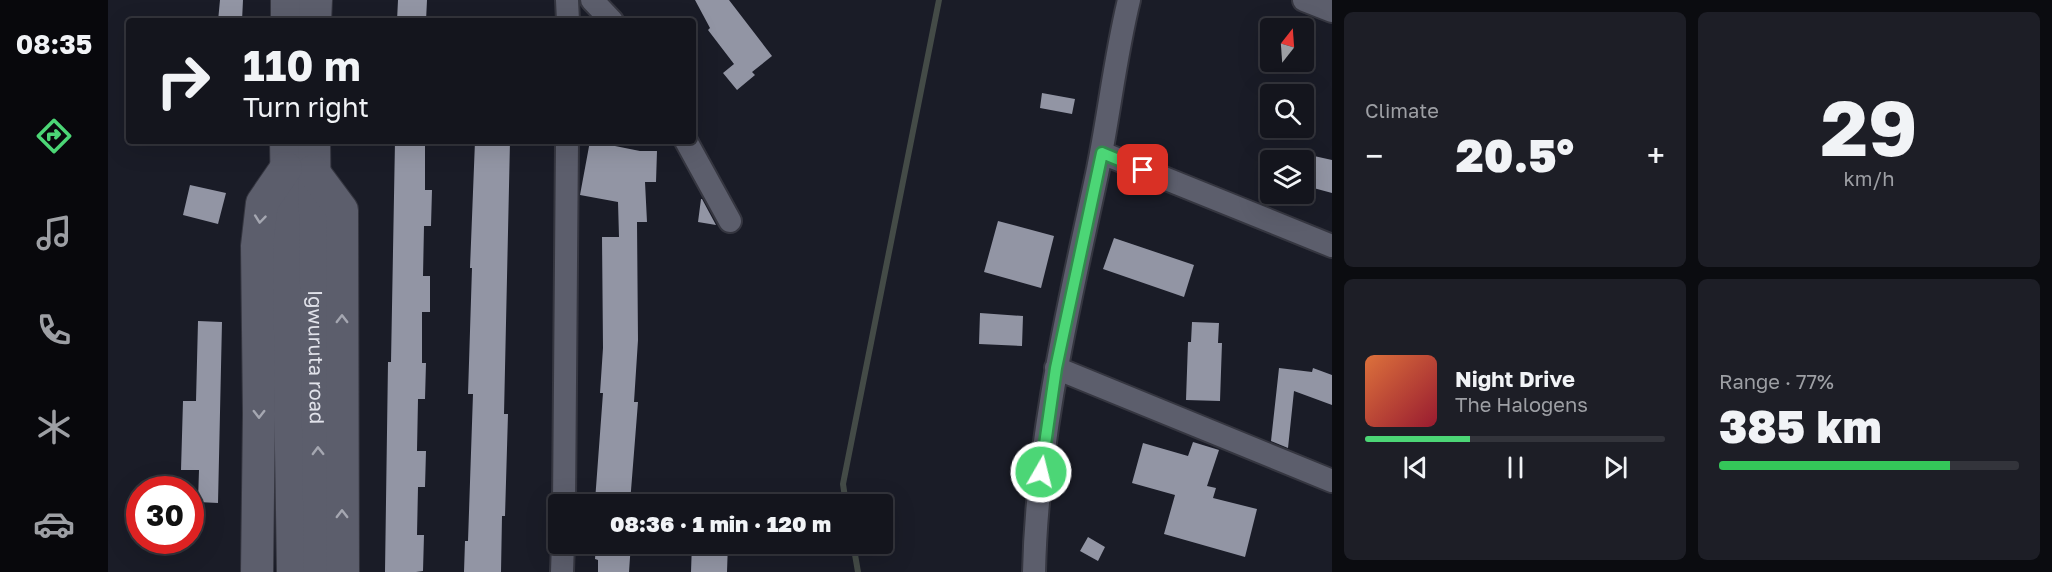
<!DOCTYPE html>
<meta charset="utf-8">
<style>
:root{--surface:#14151d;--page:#1d1e26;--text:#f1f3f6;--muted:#9d9fa4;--line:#33343b;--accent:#4cd676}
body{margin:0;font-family:"Golos Text",sans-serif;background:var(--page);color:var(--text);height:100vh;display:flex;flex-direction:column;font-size:22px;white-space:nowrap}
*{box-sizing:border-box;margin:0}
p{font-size:20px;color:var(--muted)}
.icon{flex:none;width:33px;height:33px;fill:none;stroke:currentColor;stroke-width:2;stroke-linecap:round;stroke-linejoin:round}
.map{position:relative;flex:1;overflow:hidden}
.sheet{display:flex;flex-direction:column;gap:12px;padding:12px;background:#0b0c10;width:720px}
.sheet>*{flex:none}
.top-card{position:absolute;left:18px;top:18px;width:570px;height:126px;border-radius:6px;box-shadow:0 6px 24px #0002,0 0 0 2px var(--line);background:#14151d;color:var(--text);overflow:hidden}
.needle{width:39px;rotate:17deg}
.controls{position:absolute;left:1152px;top:18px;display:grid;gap:12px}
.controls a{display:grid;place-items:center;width:54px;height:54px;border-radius:6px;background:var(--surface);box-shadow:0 6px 24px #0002,0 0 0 2px var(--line);font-size:30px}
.speed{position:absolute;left:18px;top:476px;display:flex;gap:12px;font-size:30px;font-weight:700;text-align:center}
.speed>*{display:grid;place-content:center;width:78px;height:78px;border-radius:50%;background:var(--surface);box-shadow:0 6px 24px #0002,0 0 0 2px var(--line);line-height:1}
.speed .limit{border:9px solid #d22;background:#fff;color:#111}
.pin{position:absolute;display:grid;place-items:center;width:51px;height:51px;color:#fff;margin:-26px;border-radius:12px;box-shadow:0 3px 9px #0006}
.me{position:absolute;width:66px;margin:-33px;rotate:8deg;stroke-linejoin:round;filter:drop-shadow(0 0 4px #0008)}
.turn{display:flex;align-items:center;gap:21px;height:126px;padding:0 18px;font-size:27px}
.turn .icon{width:78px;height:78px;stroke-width:2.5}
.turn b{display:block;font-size:42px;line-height:51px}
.big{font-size:45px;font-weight:800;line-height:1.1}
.sheet .tile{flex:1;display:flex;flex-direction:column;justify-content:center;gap:9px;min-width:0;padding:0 21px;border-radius:9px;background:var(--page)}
.sheet .dial{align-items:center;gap:0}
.dial b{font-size:78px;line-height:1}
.song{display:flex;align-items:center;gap:18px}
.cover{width:72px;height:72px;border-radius:9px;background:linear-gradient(135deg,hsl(20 70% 55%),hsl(350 70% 35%))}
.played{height:6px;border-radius:3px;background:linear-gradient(90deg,var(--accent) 35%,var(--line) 35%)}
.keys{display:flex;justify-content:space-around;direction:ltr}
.heat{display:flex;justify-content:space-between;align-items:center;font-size:33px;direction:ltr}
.charge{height:9px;border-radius:4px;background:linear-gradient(90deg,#34c759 77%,var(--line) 0)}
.sheet .tiles{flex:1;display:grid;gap:12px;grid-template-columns:repeat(2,1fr)}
.trip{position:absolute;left:440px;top:494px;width:345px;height:60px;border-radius:6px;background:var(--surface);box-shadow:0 6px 24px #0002,0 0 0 2px var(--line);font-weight:800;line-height:60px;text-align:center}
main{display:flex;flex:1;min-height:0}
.dock{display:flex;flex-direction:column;width:108px;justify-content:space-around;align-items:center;background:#08080c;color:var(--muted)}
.dock .icon{width:42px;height:42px}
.dock .on{color:var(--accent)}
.dock b{font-size:27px;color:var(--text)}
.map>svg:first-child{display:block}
</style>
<main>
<nav class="dock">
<b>08:35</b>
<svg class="icon on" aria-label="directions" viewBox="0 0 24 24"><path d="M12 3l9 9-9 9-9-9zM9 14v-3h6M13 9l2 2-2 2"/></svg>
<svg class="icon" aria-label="music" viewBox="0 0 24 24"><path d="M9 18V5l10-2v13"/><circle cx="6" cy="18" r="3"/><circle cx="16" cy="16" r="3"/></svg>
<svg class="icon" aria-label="phone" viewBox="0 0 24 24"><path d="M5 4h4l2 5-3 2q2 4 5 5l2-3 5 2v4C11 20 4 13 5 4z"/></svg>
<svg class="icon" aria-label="climate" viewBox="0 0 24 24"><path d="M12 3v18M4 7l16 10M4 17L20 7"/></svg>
<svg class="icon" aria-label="car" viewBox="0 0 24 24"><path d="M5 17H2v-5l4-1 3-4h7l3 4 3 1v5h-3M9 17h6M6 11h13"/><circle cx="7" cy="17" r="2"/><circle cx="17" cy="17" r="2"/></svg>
</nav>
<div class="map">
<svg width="1224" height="572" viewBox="0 0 1224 572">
<rect width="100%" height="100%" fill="#1a1c27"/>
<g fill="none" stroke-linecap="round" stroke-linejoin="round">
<!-- stream -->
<path stroke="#444b47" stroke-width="6" d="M738,504L735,484L831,0
M745,543L750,572"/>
</g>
<!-- building -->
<path fill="#9295a4" d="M112,0H135L134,21H110Z
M290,0H319L318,21H289Z
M587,0H621L664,56L644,72L647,75L629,90L615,73L626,64L600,30L602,28Z
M934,93L967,99L964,114L932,108Z
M287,141H317V190H324L323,226H316L315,276H322V312H314V363H318L317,399H310L309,451H318L317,487H310L309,535H316L315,571L308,572H277L280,362H283Z
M367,141H402L396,414H400L397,516H394L393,572H356L357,541H360L365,394H360L364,268H362Z
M482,141L532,151H549L548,182H537L539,222H529L530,340L526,402H530L522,503L487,501L495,393H492L495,348L494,237H511L510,202L472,195Z
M1206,156L1224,160V193L1198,186Z
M82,185L118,193L110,224L75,215Z
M593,199H594L608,225L590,222Z
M890,221L946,236L933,288L876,272Z
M1006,238L1086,265L1076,297L995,269Z
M872,313L915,316L914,346L871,344Z
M90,321L114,322L110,503L90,502L91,470H73L75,401H88Z
M1084,322L1111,323L1110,343H1114L1112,401L1078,400L1080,342H1083Z
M1171,368L1204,372L1205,368L1224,375V405L1186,391L1180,448L1163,441Z
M1085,442L1111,450L1099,486L1108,488L1105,498L1149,509L1137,557L1056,534L1067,495L1024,483L1035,443L1080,456Z
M980,537L997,547L990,561L972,551Z
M488,543H523L521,572H490V560L487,559Z
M584,543H620L619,572H583Z"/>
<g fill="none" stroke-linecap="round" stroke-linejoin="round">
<defs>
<path id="street" d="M459,0L460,21
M484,0L504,21
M1196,0L1224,11
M578,141L622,221
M994,153L1224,246
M948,368L1224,481
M456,504L459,141
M454,572L455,543
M926,572C929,437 961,305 989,174C1001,116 1007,57 1021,0"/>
<g id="secondary">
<path d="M179,21V0"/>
<path d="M207,21L208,0"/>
<path d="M178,141L185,572"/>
<path id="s1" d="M206,141L212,572"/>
<path d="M205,171L234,210L235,572"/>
<path d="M149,572L151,414L149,246L154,203L178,168"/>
</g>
</defs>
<!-- street casing -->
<use href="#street" stroke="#353640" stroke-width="26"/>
<!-- secondary casing -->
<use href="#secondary" stroke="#353640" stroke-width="34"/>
<!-- street -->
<use href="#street" stroke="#5c5e6c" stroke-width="22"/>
<!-- secondary -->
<use href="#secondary" stroke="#5c5e6c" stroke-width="32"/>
</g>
<!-- one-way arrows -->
<defs><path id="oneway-chevron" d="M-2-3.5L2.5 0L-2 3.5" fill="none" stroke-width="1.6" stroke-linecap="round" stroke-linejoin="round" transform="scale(1.5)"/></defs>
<g stroke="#a5a7b1">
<use href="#oneway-chevron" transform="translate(152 219) rotate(96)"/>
<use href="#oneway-chevron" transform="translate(234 319) rotate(-90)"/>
<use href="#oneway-chevron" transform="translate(151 414) rotate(90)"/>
<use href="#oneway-chevron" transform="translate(210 451) rotate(-91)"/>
<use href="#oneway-chevron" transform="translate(234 514) rotate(-90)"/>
</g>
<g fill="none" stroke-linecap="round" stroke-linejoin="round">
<defs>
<path id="route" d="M933,472L948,368L994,153L1035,170"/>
</defs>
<!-- route casing -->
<use href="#route" stroke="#318b4d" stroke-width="15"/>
<!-- route -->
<use href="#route" stroke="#4cd676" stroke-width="10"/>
</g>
<g text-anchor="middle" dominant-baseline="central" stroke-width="6" stroke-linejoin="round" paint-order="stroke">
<!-- street labels -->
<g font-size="20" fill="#e1e2ea" stroke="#1a1c27">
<text stroke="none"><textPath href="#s1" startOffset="216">Igwuruta road</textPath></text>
</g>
</g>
</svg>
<div class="controls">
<a><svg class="needle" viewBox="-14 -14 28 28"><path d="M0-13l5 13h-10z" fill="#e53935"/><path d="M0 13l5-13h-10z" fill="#9d9fa4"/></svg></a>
<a><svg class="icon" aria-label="search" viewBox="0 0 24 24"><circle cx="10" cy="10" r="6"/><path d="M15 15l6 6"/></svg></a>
<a><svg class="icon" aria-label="layers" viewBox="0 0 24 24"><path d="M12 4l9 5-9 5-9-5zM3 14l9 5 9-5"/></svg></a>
</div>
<div class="speed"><div class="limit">30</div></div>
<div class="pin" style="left:1035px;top:170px;background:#d93025"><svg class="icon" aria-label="arrive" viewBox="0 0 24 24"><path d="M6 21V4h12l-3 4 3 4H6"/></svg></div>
<svg class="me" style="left:933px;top:472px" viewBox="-20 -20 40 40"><circle r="17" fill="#4cd676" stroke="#fff" stroke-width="3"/><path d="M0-11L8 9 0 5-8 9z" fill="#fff"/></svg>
<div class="trip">08:36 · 1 min · 120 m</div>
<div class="top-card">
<div class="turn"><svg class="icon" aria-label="right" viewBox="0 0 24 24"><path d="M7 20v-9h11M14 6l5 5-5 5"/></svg><div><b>110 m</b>Turn right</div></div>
</div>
</div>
<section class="sheet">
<div class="tiles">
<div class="tile"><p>Climate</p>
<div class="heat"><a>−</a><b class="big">20.5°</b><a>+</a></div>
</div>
<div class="tile dial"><b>29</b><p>km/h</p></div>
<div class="tile">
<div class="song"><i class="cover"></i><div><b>Night Drive</b><p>The Halogens</p></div></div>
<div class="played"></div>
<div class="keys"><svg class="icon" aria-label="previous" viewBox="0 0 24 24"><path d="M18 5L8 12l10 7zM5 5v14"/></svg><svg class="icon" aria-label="pause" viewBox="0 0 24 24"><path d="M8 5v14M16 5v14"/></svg><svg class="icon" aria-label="next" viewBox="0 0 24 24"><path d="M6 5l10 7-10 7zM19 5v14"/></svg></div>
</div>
<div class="tile"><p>Range · 77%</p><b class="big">385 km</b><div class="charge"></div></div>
</div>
</section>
</main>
